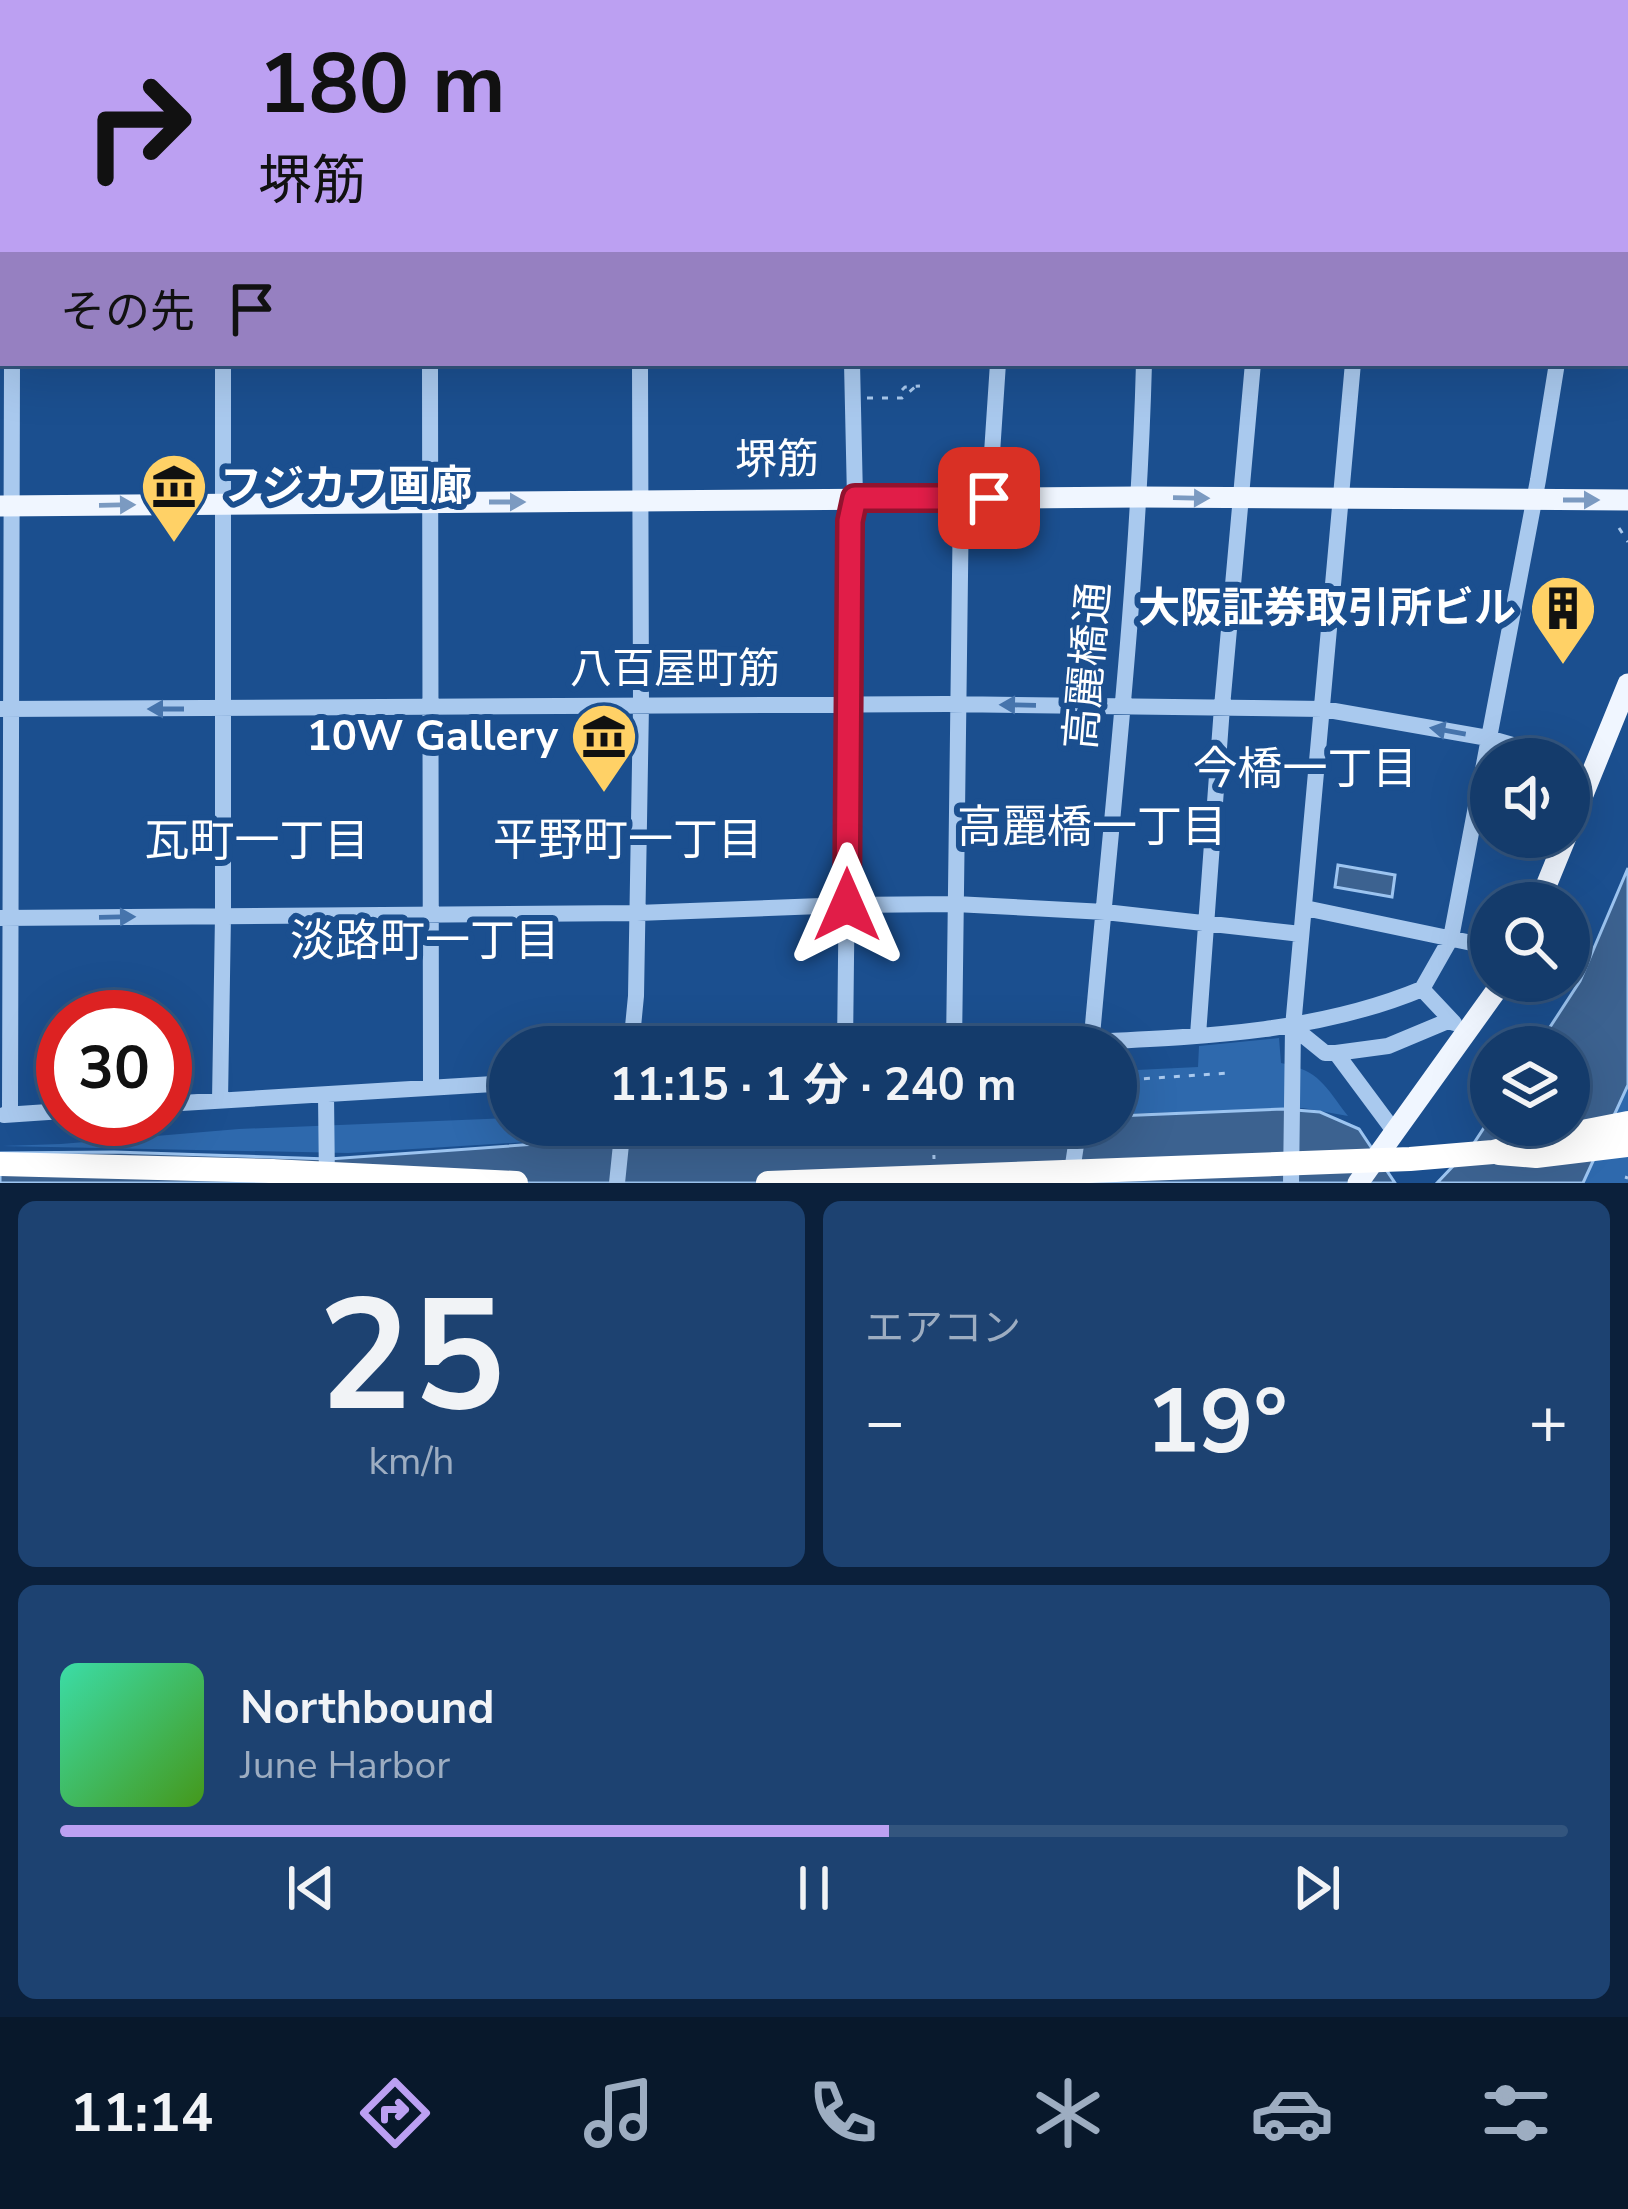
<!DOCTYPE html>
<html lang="ja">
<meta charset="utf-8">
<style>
:root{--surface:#143b6b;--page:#1d4271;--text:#f1f3f6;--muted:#9dadc1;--line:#33557e;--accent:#bca0f2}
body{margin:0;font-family:"Nunito Sans","Noto Sans JP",sans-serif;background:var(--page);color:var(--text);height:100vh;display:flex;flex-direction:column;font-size:45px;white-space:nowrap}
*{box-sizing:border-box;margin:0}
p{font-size:39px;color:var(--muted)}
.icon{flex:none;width:66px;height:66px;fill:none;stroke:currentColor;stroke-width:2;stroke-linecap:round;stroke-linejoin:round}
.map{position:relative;height:1183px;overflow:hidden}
.drawer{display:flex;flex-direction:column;gap:18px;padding:18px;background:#0b203b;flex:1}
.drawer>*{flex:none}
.hud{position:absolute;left:0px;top:0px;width:1629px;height:366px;box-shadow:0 12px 48px #0002,0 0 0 3px var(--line);background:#bca0f2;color:#111;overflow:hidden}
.tools{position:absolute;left:1470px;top:738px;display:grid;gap:24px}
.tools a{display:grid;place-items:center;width:120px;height:120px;border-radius:50%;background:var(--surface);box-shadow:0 12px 48px #0002,0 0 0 3px var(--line);font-size:60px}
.speed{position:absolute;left:36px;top:990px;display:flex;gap:24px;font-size:60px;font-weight:700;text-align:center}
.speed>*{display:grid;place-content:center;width:156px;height:156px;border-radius:50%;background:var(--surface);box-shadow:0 12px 48px #0002,0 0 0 3px var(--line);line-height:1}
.speed .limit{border:18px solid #d22;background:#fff;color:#111}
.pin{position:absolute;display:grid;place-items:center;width:102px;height:102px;color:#fff;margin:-51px;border-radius:24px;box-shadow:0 6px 18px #0006}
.me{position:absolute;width:132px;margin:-66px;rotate:0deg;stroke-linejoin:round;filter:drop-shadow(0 0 9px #0008)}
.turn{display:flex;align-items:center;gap:42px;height:252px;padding:0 60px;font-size:54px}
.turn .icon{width:156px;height:156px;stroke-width:2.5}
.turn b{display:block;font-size:84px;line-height:102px}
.then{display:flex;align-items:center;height:114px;padding:0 60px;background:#0003;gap:24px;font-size:45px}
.big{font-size:90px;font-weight:700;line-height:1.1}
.drawer .tile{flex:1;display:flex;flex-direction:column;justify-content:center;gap:18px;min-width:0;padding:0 42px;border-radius:18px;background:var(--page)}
.drawer .dial{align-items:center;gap:0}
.dial b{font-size:156px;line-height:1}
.song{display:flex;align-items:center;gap:36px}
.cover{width:144px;height:144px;border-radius:18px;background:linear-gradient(135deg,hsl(160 70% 55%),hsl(100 70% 35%))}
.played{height:12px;border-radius:6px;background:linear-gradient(90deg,var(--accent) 55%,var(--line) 55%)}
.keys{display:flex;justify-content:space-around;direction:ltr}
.heat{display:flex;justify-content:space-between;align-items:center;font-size:66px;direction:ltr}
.drawer .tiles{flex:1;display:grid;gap:18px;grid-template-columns:1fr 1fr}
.tile:last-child{grid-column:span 2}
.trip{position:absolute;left:489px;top:1026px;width:648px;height:120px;border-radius:60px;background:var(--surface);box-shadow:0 12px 48px #0002,0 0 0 3px var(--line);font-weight:700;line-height:120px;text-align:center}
.dock{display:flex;height:192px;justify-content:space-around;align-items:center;background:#08182b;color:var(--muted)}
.dock .icon{width:84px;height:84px}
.dock .on{color:var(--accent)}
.dock b{font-size:54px;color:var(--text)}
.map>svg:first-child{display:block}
</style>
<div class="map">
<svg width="1628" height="1183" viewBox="0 0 1628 1183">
<rect width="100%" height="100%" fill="#1b4f8f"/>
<!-- green -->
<path fill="#2e69ad" d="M1279,1038L1281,1063C1320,1071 1324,1085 1348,1116L1303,1108L1116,1114V1071L1198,1067L1199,1046Z
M1628,1085V1183H1583Z
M510,1118V1125H902L642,1135L348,1153L2,1146L61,1144L239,1129Z"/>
<!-- water -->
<path fill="#3c6290" stroke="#9cc4f0" stroke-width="3" d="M1338,865L1395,875L1392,897L1335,887Z
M1628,868V1085L1583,1183H1437L1472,1146L1491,1117V1125H1569V1047H1537L1580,981Z
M1283,1109L1320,1112L1359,1129L1395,1183H0V1153L114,1152L329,1159L619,1138L931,1125H1116V1116Z"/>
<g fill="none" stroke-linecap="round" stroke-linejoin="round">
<!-- path -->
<path stroke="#a9c9ee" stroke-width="3" stroke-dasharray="6 9" stroke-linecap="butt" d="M902,390L905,387L920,386
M867,398H902L915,387
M1619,528L1628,542
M1124,1054L1125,1080L1229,1073
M599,1125V1131H608
M933,1125L934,1159
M1625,1177L1628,1178"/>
<!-- minor -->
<path stroke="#a9c9ee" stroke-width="16" d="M15,0V3
M429,0V3
M221,3V0
M640,3V0
M845,3V0
M1008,3V0
M1172,3V0
M1277,3V0
M1377,3V0
M1579,3V0
M1626,90H1628
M0,95H3
M1626,297H1628
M0,300H3
M430,363L431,1087
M989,498L998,363
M0,709L947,704L1323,709L1488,738L1562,759
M1500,837L1560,851
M1305,908L1491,947
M0,918L637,913L847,905L955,904L1105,912L1301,934
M1422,989L1451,938L1538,480L1557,363
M1422,989L1454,1023
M1293,1027L1325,1053H1336L1394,1131
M1198,1035L1222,707L1253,363
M631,1047L636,996L641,705L640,363
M845,1047L851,521L855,498L852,363
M954,1047L961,498
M1003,1047C1143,1036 1290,1044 1422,989
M1091,1047C1111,819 1138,592 1144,363
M1336,1053L1388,1046L1450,1020
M326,1095L327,1183
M220,1101L223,915V363
M165,1104L510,1083
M10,1114L12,363
M4,1115L63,1111
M1071,1178L1079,1125
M617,1183L623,1125
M1291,1183L1293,1027L1353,363"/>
<!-- major -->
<path stroke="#f0f6ff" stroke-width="21" d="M0,506L1139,497L1628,500
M1569,829L1628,684
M1539,903L1566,837
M1358,1183L1503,981"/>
<!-- highway -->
<path stroke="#fff" stroke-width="24" d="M1531,1142L1628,1123
M1499,1153L1536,1156L1628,1145
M0,1164L271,1171"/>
<!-- highway-bridge -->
<path stroke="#fff" stroke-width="24" d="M271,1171L516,1183
M768,1183L1410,1159L1493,1152L1531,1142"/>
</g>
<!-- one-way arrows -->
<defs><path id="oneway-solid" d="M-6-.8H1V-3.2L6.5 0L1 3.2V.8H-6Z" transform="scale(3)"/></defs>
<g fill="#7b9ac1">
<use href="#oneway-solid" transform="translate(1191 498) rotate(1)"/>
<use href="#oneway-solid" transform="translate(1581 500)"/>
<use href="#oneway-solid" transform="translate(507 502)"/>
<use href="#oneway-solid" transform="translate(117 505) rotate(-1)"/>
</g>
<g fill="#4674ac">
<use href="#oneway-solid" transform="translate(1018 705) rotate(-179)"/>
<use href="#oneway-solid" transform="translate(166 709) rotate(180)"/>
<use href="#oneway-solid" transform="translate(1448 731) rotate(-170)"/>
<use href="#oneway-solid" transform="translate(117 917) rotate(-1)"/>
</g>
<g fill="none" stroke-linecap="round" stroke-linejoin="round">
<defs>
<path id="route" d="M847,905L850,521L855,498H989"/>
</defs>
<!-- route casing -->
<use href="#route" stroke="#92132f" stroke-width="30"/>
<!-- route -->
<use href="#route" stroke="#e11d48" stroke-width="21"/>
</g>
<!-- icons -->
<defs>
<symbol id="museum-pin" viewBox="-11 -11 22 30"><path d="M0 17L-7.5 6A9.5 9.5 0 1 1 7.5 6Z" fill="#ffd166" stroke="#1b4f8f"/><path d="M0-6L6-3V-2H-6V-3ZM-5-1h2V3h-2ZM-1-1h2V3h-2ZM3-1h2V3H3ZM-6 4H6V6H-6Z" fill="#111"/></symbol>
<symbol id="building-pin" viewBox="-11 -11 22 30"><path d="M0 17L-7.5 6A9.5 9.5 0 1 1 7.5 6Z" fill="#ffd166" stroke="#1b4f8f"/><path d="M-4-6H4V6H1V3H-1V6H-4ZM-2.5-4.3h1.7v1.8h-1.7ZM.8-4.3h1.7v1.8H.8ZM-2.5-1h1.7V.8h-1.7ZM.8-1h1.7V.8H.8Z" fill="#111"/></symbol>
</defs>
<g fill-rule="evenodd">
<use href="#museum-pin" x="136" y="448" width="76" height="104"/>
<use href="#building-pin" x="1525" y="570" width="76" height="104"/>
<use href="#museum-pin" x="566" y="698" width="76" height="104"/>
</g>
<g text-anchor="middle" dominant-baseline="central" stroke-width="12" stroke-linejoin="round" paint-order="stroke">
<!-- street labels -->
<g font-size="42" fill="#fff" stroke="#1b4f8f">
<text transform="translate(777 460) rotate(-1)">堺筋</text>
<text transform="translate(1088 666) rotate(-85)">高麗橋通</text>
<text x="675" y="669">八百屋町筋</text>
</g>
<!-- poi labels -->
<g font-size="42" font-weight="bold" fill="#fff" stroke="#1b4f8f" text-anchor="end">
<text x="220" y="486" text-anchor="start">フジカワ画廊</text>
<text x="1516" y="608">大阪証券取引所ビル</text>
<text x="558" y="736">10W Gallery</text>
</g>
<!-- neighbourhood labels -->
<g font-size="45" fill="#fff" stroke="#1b4f8f">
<text x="1305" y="769">今橋一丁目</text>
<text x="1092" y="827">高麗橋一丁目</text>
<text x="628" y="840">平野町一丁目</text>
<text x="257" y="841">瓦町一丁目</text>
<text x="425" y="941">淡路町一丁目</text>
</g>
</g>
</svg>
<div class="tools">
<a><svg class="icon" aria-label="sound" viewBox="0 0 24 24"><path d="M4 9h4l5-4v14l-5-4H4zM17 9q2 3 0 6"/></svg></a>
<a><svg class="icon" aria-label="search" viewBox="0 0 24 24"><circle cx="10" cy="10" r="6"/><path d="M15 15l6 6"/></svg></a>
<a><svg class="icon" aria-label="layers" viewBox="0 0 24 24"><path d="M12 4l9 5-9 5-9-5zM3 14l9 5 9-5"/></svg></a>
</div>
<div class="speed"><div class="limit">30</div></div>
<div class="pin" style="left:989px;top:498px;background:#d93025"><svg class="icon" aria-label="arrive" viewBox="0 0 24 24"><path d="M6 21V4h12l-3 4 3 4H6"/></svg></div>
<svg class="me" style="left:847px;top:905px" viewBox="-20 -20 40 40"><path d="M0-17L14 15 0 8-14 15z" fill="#e11d48" stroke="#fff" stroke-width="4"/></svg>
<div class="trip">11:15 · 1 分 · 240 m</div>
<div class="hud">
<div class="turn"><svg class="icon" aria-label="right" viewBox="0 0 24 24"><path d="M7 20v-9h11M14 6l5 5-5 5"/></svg><div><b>180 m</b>堺筋</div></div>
<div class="then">その先<svg class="icon" aria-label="arrive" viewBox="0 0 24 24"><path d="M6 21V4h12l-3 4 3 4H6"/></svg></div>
</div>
</div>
<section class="drawer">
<div class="tiles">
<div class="tile dial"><b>25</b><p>km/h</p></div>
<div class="tile"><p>エアコン</p>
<div class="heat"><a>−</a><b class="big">19°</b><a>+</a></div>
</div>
<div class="tile">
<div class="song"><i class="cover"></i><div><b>Northbound</b><p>June Harbor</p></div></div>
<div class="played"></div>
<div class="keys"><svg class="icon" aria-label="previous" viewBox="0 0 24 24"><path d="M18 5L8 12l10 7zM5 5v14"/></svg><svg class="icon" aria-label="pause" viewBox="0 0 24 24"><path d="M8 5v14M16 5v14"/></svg><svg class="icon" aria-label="next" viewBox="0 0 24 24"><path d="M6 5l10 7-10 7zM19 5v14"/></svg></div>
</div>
</div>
</section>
<nav class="dock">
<b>11:14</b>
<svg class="icon on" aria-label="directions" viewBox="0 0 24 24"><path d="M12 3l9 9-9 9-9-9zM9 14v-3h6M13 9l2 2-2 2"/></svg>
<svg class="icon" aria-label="music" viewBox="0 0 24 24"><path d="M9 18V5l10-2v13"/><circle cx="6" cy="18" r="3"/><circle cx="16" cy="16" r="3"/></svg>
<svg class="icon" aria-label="phone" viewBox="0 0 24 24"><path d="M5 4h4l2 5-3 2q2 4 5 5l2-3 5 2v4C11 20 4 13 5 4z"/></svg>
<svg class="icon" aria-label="climate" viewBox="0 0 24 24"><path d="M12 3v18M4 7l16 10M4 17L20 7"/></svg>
<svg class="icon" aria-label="car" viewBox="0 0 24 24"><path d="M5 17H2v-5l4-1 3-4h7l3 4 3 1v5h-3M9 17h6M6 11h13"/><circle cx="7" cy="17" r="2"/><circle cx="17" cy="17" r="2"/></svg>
<svg class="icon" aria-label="filters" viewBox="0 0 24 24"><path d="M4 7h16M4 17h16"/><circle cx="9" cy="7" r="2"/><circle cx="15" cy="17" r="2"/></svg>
</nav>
